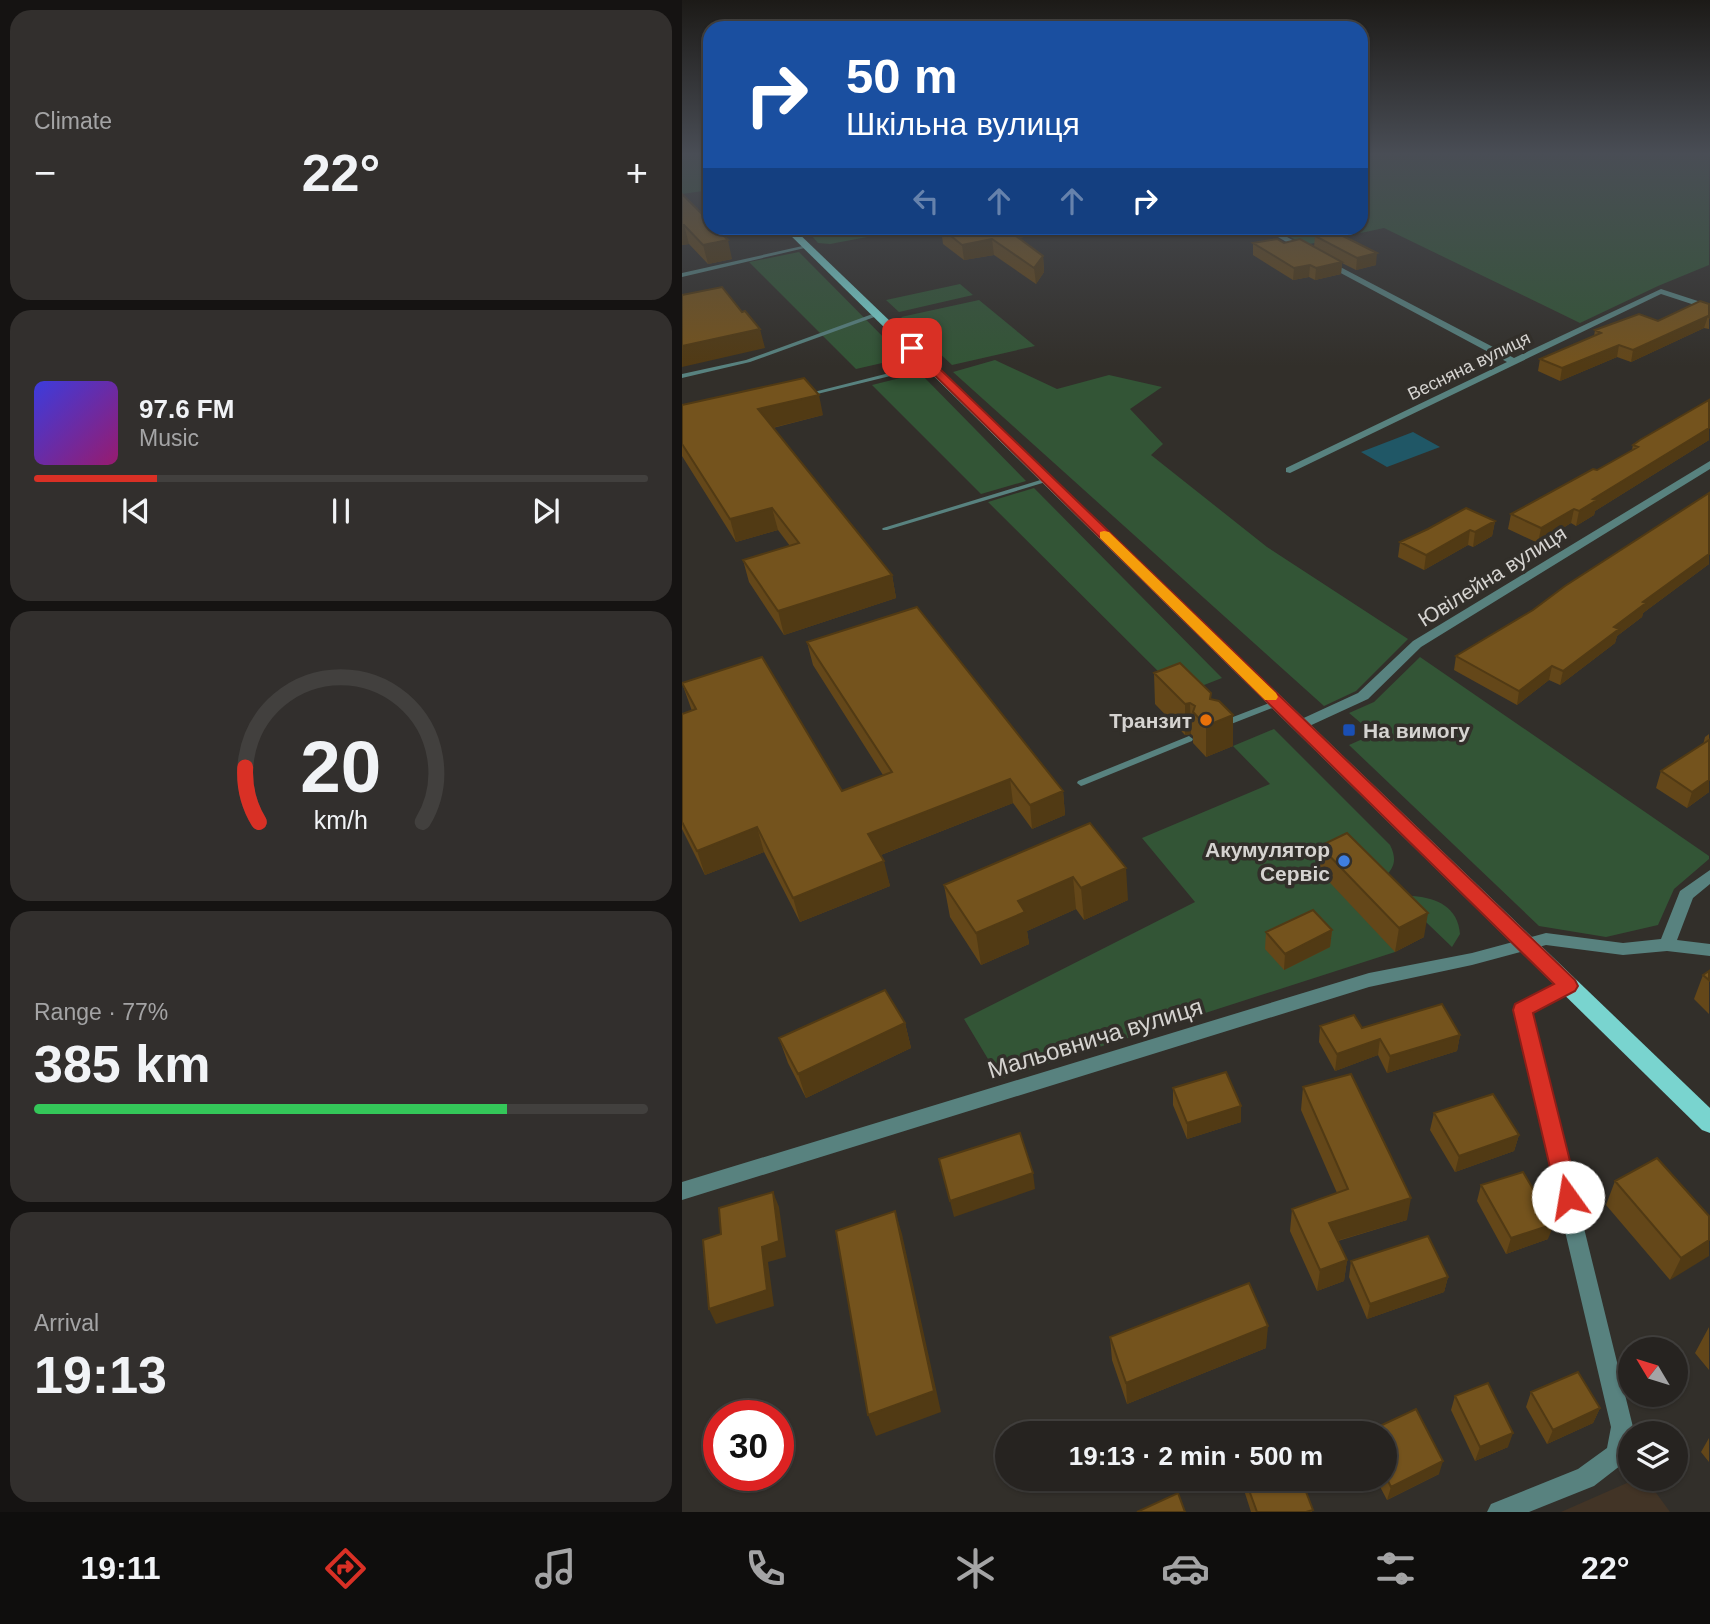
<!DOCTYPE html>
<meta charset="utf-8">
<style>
:root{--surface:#262320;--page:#322f2d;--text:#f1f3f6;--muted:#a4a4a5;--line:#42403e;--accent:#d93025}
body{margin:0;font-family:Helvetica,sans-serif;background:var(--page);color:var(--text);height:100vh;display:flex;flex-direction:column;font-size:26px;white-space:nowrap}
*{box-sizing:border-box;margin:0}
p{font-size:23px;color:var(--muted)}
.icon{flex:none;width:38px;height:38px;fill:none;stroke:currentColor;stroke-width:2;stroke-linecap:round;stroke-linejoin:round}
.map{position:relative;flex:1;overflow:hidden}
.sheet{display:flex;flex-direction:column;gap:10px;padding:10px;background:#151312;width:682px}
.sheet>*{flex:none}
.top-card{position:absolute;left:21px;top:21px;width:665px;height:214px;border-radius:21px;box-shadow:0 2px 5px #0004,0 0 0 2px var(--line);background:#1a4fa0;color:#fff;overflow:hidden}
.needle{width:46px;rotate:308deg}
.controls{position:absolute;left:936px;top:1337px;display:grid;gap:14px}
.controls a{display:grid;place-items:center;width:70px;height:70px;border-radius:50%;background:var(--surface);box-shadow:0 2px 5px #0004,0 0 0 2px var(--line);font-size:35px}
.speed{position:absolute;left:21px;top:1400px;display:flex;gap:14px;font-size:35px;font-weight:700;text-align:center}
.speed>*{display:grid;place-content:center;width:91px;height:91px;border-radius:50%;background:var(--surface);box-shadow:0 2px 5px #0004,0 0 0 2px var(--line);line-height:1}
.speed .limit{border:10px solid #d22;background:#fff;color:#111}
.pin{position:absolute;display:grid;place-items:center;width:60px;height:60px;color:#fff;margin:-30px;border-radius:14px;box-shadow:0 4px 10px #0006}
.me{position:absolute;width:77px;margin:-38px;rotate:347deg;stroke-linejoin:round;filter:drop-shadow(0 0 5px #0008)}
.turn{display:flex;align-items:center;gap:24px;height:147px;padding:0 28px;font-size:32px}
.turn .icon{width:91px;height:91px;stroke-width:2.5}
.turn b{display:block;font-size:49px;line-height:60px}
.lanes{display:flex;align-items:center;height:66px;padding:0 28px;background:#0003;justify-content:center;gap:35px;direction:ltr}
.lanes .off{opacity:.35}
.big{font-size:52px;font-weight:700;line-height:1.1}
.sheet .card{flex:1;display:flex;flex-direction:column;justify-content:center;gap:10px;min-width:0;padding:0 24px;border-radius:21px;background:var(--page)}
.sheet .dial{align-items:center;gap:0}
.dial svg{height:182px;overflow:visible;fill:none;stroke:var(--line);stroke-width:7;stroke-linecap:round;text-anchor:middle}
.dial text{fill:var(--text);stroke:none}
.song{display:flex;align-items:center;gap:21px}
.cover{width:84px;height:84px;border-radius:10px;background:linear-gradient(135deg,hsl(240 70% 55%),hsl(320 70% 35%))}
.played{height:7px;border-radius:4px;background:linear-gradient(90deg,var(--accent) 20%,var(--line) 20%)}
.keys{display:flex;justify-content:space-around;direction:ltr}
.heat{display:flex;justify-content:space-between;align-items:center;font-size:38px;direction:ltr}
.charge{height:10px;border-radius:5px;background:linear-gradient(90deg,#34c759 77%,var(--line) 0)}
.trip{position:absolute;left:313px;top:1421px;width:402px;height:70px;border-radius:35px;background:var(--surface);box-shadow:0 2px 5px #0004,0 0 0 2px var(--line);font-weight:700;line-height:70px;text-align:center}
.tabs{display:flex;height:112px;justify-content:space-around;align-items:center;background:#0f0e0d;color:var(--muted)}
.tabs .icon{width:49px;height:49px}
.tabs .on{color:var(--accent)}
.tabs b{font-size:32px;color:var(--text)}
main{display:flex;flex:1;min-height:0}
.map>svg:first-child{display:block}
</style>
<main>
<section class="sheet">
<div class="card"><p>Climate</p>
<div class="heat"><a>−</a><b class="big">22°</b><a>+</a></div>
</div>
<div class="card">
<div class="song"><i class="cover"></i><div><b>97.6 FM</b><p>Music</p></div></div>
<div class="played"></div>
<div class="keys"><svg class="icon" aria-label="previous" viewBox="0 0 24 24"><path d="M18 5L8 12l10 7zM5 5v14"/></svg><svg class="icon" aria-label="pause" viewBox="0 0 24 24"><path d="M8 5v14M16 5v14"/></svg><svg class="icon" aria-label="next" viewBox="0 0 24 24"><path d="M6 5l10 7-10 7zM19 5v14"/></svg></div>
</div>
<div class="card dial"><svg viewBox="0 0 100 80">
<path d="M14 69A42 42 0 1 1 86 69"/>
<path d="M14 69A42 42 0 0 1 8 45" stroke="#d93025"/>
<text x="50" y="56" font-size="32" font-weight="700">20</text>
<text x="50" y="72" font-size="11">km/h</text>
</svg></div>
<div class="card"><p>Range · 77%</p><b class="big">385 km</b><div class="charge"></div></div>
<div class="card"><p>Arrival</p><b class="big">19:13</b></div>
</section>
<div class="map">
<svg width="1028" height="1512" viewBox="0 0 1028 1512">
<rect width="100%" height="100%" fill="#322f2a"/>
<!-- education -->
<path fill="#423426" d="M954,1479H964L988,1512H879Z"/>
<!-- green -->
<path fill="#335536" d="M0,154H22L28,160V190L0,194Z
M679,154H1027V265L976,286L898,323L702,228L623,245L592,228H679Z
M123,228H233L148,244L136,243Z
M117,252L222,358L174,369L67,262Z
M278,284L291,295L217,312L204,300Z
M297,300L353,346L270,365L219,317Z
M313,360L375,389L427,375L480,387L448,409L481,444L469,455L585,547L726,639L674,691L642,706L271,372Z
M238,373L344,481L299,494L190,385Z
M352,488L540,678L499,694L306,502Z
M738,657L1027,856V859L992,889L976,925L924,937L857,926L667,745L692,734L667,713L692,702Z
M592,729L708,845C715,859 713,868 701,878L713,952L318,1079L282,1019L513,902L460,838L588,784L551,746Z
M731,896C755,898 776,907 778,934L770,947L719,898Z"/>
<!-- water -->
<path fill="#205766" d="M731,432L758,447L705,467L679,452Z"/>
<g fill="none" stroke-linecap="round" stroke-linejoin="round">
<!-- service -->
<path fill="#58827f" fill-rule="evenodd" d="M125,245L127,246V247L0,277V273Z
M196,312L199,314L198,315L68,362L0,378V374L64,360Z
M247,363L250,365L249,366L123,397L120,395Z
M365,478L367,479V481L205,530H201L200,529L201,528Z
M595,700L599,703L598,705L544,726L541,727L537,724L538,722Z
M507,736L511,739L510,741L402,785L399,786L395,783L396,781Z"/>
<!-- minor -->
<path fill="#58827f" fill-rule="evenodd" d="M581,228H589L630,251L623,253Z
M643,259L832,358L979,289L1028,305V310L979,294L608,473L604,472V468L825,362L640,263L639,261Z
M1028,461V469L739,647L686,699L623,728H613L611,725L613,722L676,693L731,641Z
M1028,870V884L1011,898L995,940L1028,944V956L985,951L941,955L864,945L790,965L687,987L0,1200V1182L687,973L790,953L864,933L941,943L979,939L998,891Z
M886,979L892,981L894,986L892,991L849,1013L951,1427L943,1462L912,1486L847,1512H805L809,1504L896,1469L925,1448L929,1427L831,1010L834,1005Z"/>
<!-- primary -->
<path fill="#79d4cf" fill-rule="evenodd" d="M101,228H111L1028,1108V1133L1020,1130Z"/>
</g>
<!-- wall -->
<path fill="#644719" d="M0,194L50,259L26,264L7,244L0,245Z
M250,228H387L337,238L361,256L362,272L354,284L312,255L282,260L261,244L260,236Z
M633,236L694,265L674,270L660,263L659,274L633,280L627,277L611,280L571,255V243H602L632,247Z
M1027,304V329L1022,328L949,362L935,357L878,381L856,371L858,359L912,336L913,330L976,321Z
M1027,400V440L913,511L912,515L894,526L889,523L856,543L826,529L829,514L915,470L950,450L951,445Z
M0,405L141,415L91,428L210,575L214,598L102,635L67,582L61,560L108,546L96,530L54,542L0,456Z
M1027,493V564L961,613L960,617L935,636L933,643L878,685L867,680L835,705L772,670L774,656L851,610Z
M813,521L810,536L791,547L786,545L742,570L716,557L718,542L746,529Z
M125,642L381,791L383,815L350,829L331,803L199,855L208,886L118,922L82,852L23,875L0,829V714L10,711L0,683L160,791L201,775L131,665Z
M472,673L529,693V699L551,746L524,757L511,743V736L509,734L503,735L473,704Z
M1027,734V792L1005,808L974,788L979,771L1021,745L1023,737Z
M408,823L446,900L402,920L394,909L345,931L347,944L299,965L268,917L262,885Z
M638,846L742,937L713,952L636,870Z
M650,930L648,947L602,970L583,949L584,932Z
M1027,971V1014L1012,999L1021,975Z
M223,1023L229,1048L124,1098L106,1063L97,1038Z
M638,1026L680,1028L778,1035L775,1051L705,1073L696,1055L653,1071L637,1042Z
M621,1087L725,1220L656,1241L665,1260L662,1281L635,1291L608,1231L610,1209L655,1193L619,1110Z
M491,1088L559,1106V1122L505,1139L491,1105Z
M752,1113L837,1135L832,1151L773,1172L748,1130Z
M933,1181L1027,1216L988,1280L924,1205Z
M799,1185L866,1239L824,1254L795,1201Z
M669,1261L766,1277L762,1292L685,1319L667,1277Z
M1027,1327V1370L1013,1353Z
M428,1337L584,1348L445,1404L430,1360Z
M849,1392L918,1408L911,1423L865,1444L844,1407Z
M773,1396L826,1447L793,1461L769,1410Z
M704,1433L757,1474L705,1500L694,1479H704Z
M1027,1438V1462L1019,1452Z
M563,1479H619L630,1512H569L562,1490Z"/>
<!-- shaded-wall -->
<path fill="#513a14" d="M0,225H2L7,244L0,245Z
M321,228H387L322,241Z
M310,239L312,255L282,260L280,245Z
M46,240L50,259L26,264L21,245Z
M695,253L694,265L674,270L675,258Z
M361,256L362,272L354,284L352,268Z
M660,262L659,274L633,280L634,268Z
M628,265L627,277L611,280L612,268Z
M1026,316L1022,328L949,362L951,350Z
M78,329L83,348L0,367V346Z
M937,345L935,357L878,381L880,368Z
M137,395L141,415L81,430L76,409Z
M1027,428V440L913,511L912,515L894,526L897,511L911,499Z
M90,508L96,530L54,542L48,519Z
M892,509L889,523L856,543L859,528Z
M813,521L810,536L791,547L793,532Z
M788,530L786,545L742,570L744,555Z
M1027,554V564L961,613L960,617L935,636L933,643L878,685L881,671L961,602Z
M210,575L214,598L102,635L96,611Z
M870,666L867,680L835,705L837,691Z
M529,693V724L551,715V746L524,757V726Z
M508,703L509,734L503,735V704Z
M328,779L331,803L191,858L186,834Z
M1027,780V792L1005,808L1010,792Z
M381,791L383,815L350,829L348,805Z
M75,827L82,852L23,875L15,851Z
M202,861L208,886L118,922L111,898Z
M444,868L446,900L402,920L399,888Z
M391,877L394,909L345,931L347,944L299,965L294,933L336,901Z
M746,913L742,937L713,952L717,928Z
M650,930L648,947L602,970L603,954Z
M223,1023L229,1048L124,1098L116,1074Z
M778,1035L775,1051L705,1073L708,1056Z
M698,1039L696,1055L653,1071L655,1054Z
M559,1106V1122L505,1139V1123Z
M837,1135L832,1151L773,1172L777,1156Z
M351,1173L353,1189L272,1217L268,1201Z
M91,1192L97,1207L104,1257L86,1262L92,1306L34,1324L27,1309L80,1247Z
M729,1198L725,1220L644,1244L647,1223Z
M213,1211L220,1234L259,1412L194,1436L186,1415Z
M872,1224L866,1239L824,1254L829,1238Z
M1027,1240V1256L988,1280L999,1258Z
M665,1260L662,1281L635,1291L638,1270Z
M766,1277L762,1292L685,1319L688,1304Z
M586,1326L584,1348L445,1404L444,1383Z
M918,1408L911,1423L865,1444L871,1430Z
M831,1433L826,1447L793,1461L798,1447Z
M761,1461L757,1474L705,1500L709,1487Z"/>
<!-- building -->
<path fill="#74531d" stroke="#513a14" stroke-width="2" d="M0,194L28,222V228H34L46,240L21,245L2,225H0Z
M259,228H323L361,256L352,268L310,239L280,245Z
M653,232L695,253L675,258L633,236Z
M595,239L602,243L618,239L660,262L634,268L628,265L612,268L571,243Z
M40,287L60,312L63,311L78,329L0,346V295Z
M1018,301L1027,304V317L1026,316L951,350L937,345L880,368L858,359L919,333L913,330L957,314L976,321Z
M122,378L137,395L76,409L210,575L96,611L61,560L117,543L90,508L48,519L0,444V405Z
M1027,400V428L911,499L915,500L897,511L892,509L859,528L829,514L911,469L915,470L956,447L951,445L958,440Z
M1027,493V554L961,602L964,603L932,627L937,629L881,671L870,666L837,691L774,656L851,610L883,586Z
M784,508L813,521L793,532L788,530L744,555L718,542L746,529Z
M235,607L381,791L348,805L328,779L186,834L202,861L111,898L75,827L15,851L0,822V714L14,709L0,683L80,657L160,791L210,772L125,642Z
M498,663L529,693L528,699L537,701L551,715L524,726L511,712L513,706L508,703L503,704L472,673Z
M1027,740V780L1010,792L979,771Z
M408,823L444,868L399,888L391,877L336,901L343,912L294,933L262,885Z
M665,833L746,913L717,928L638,846Z
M631,910L650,930L603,954L584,932Z
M1027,971V980L1021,975Z
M203,990L223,1023L116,1074L97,1038Z
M760,1004L778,1035L708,1056L698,1039L655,1054L638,1026L672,1015L680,1028Z
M544,1072L559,1106L505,1123L491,1088Z
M669,1074L729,1198L647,1223L665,1260L638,1270L610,1209L666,1189L621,1087Z
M811,1094L837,1135L777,1156L752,1113Z
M338,1133L351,1173L268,1201L257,1159Z
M975,1158L1027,1216V1240L999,1258L933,1181Z
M841,1172L872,1224L829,1238L799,1185Z
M91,1192L97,1241L80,1247L85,1290L27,1309L21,1240L39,1234L37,1208Z
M213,1211L252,1391L186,1415L154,1231Z
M746,1236L766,1277L688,1304L669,1261Z
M567,1283L586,1326L444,1383L428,1337Z
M896,1372L918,1408L871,1430L849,1392Z
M806,1383L831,1433L798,1447L773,1396Z
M734,1409L761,1461L709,1487L704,1477V1433H683Z
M563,1479H619L631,1510L624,1512H575Z
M496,1493L503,1512H455Z"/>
<!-- sky -->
<linearGradient id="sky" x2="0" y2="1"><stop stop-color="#1c1a17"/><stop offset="0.42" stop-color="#494d55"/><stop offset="1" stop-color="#494d55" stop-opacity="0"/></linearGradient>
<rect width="1028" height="366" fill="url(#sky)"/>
<!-- route -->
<path fill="#d93025" stroke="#8d1f18" stroke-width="2" d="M227,346H234L893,980L896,986L893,991L851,1013L897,1197L893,1204L886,1207L878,1204L875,1197L831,1010L833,1004L872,984L227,350Z"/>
<!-- slow -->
<path fill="#f59e0b" d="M422,531L427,532L594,693L596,697L594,700H583L418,538V532Z"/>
<!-- markers -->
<circle fill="#e8710a" stroke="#322f2a" stroke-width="2.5" cx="524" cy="720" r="7"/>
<rect fill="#1a4fb4" stroke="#322f2a" stroke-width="2.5" x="660" y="723" width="14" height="14" rx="3.5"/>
<circle fill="#3f7fe0" stroke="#322f2a" stroke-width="2.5" cx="662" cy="861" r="7"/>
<g text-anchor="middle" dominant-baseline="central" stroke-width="7" stroke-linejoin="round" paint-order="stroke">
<!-- far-street labels -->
<g font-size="18" fill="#d5d3d0" stroke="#322f2a">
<text transform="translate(787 366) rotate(-26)">Весняна вулиця</text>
</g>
<!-- street labels -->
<g font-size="21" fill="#d5d3d0" stroke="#322f2a">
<text transform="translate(810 576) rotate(-32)">Ювілейна вулиця</text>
</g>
<!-- poi labels -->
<g font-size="21" font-weight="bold" fill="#d5d3d0" stroke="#322f2a" text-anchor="end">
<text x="510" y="720">Транзит</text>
<text x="681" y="730" text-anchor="start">На вимогу</text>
<text x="648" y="849">Акумулятор<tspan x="648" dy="24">Сервіс</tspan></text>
</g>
<!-- near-street labels -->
<g font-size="24" fill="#d5d3d0" stroke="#322f2a">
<text transform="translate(413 1038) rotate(-17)">Мальовнича вулиця</text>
</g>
</g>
</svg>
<div class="controls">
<a><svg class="needle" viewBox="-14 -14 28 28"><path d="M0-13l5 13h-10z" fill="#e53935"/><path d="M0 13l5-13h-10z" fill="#a4a4a5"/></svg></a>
<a><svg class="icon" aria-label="layers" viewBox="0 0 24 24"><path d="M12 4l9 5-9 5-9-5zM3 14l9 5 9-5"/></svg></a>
</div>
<div class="speed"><div class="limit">30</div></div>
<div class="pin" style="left:230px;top:348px;background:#d93025"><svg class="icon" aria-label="arrive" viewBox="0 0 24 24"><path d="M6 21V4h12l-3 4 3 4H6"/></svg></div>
<svg class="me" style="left:886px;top:1197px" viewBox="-20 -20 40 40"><circle r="19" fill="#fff"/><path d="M0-13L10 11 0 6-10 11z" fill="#d93025"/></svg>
<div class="trip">19:13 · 2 min · 500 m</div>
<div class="top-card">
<div class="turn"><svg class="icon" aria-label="right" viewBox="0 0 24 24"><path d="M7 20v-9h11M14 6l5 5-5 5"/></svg><div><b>50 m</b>Шкільна вулиця</div></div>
<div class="lanes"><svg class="icon off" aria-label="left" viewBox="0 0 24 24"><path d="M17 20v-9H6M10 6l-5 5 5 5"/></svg><svg class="icon off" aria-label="ahead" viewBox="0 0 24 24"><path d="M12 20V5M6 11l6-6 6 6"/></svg><svg class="icon off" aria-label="ahead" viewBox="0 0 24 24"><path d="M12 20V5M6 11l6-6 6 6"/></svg><svg class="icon" aria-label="right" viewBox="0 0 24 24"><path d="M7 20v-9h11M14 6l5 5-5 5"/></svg></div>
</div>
</div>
</main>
<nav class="tabs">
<b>19:11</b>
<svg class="icon on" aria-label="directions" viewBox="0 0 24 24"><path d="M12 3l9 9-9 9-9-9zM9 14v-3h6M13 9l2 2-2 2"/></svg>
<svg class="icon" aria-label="music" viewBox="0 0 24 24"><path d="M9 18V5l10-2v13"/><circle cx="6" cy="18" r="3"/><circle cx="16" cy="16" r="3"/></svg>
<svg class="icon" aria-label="phone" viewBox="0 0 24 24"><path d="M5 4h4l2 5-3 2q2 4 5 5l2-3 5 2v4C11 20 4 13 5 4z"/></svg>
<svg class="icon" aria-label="climate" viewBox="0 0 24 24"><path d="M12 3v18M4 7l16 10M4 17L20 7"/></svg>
<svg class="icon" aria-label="car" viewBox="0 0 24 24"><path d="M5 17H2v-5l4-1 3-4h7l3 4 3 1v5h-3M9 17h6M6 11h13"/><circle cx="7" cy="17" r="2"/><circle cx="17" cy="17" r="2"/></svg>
<svg class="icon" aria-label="filters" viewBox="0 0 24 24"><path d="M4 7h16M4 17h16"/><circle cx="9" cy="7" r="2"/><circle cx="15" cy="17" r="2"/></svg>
<b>22°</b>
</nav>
